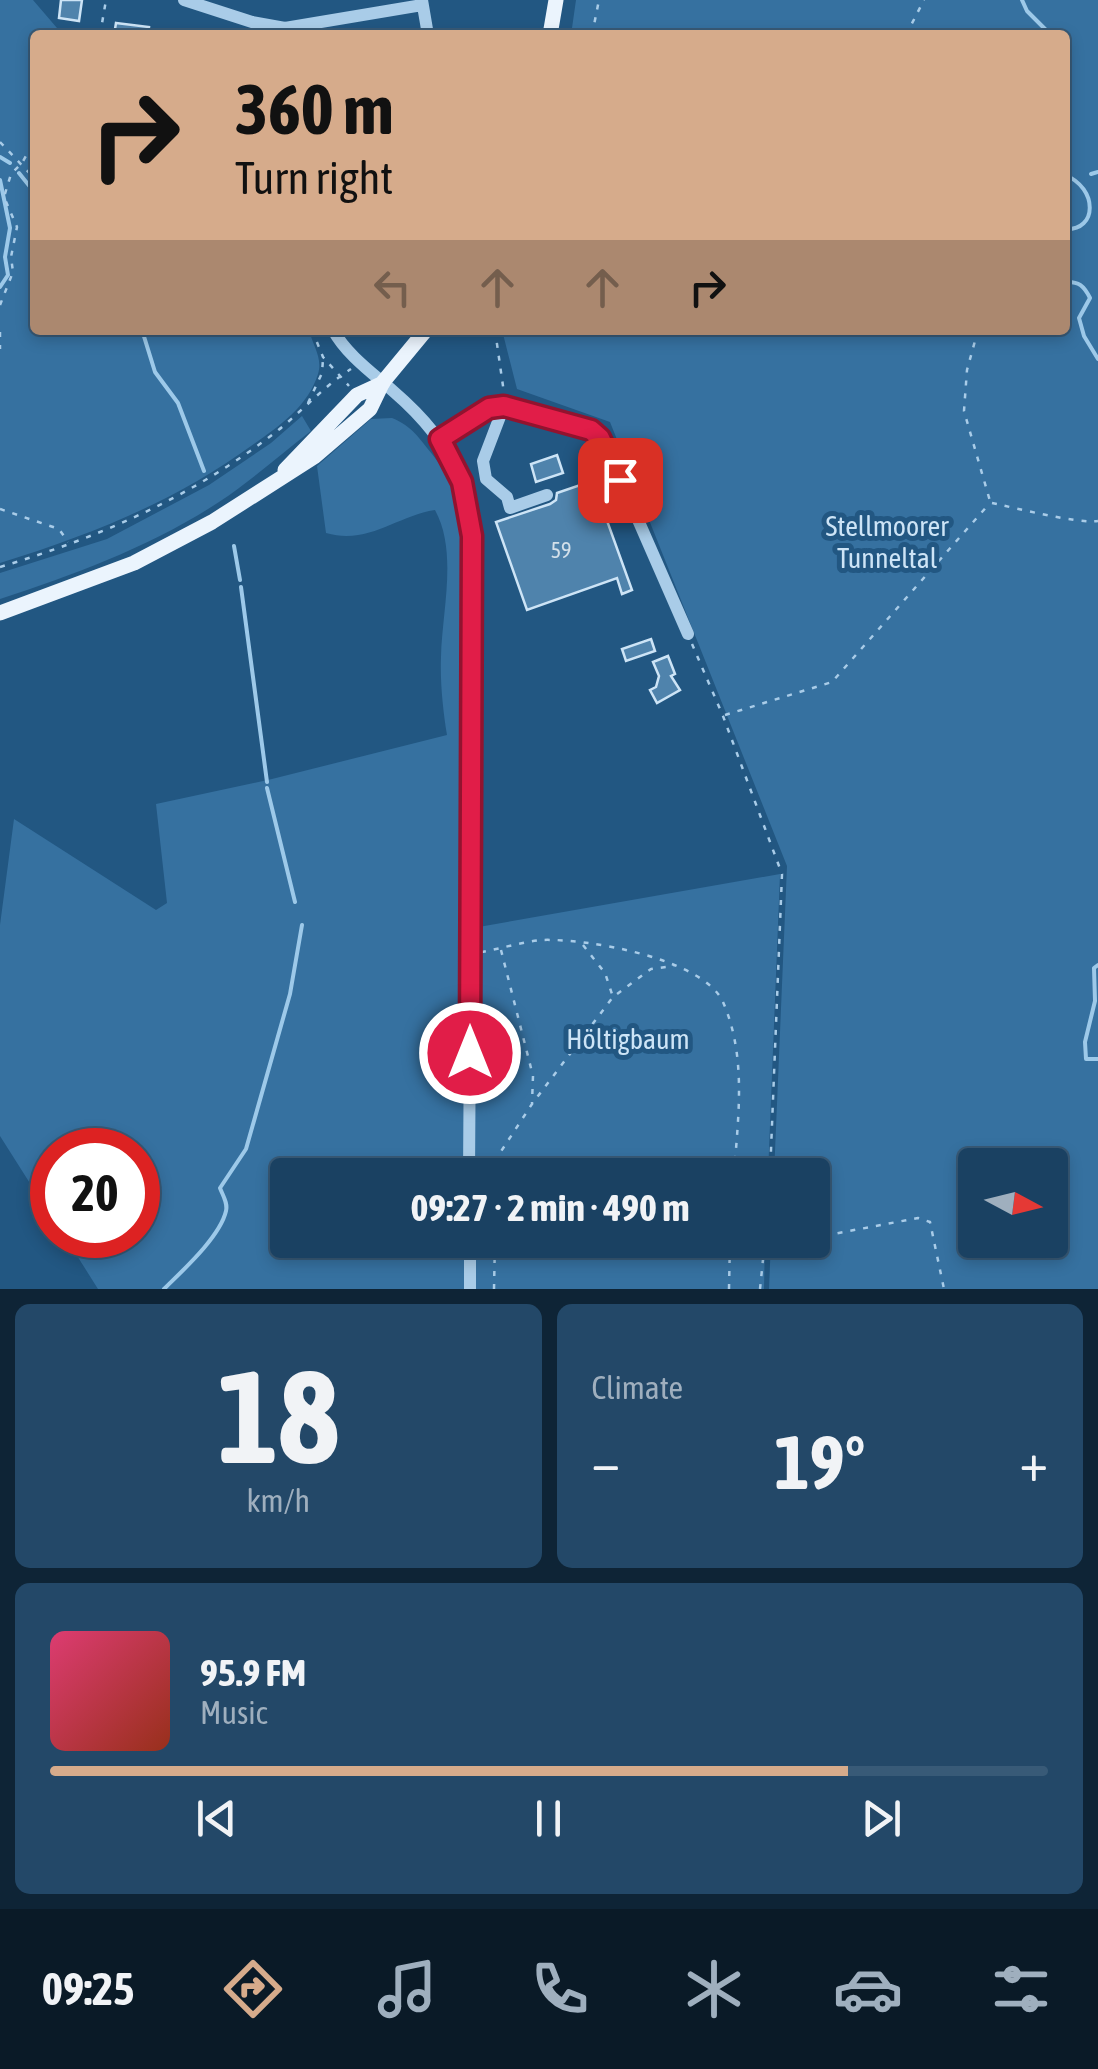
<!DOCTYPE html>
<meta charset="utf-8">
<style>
:root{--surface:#1a4162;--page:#234868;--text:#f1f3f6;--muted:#9fafbe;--line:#385a77;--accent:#d6ab8b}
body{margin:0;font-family:"Asap Condensed",sans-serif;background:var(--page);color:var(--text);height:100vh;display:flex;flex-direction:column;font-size:38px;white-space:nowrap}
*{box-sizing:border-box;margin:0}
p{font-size:32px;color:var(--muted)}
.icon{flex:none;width:55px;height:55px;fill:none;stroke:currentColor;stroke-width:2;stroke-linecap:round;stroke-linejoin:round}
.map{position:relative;height:1289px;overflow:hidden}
.sheet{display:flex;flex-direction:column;gap:15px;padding:15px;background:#0e2436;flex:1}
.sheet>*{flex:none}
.banner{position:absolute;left:30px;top:30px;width:1040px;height:305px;border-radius:10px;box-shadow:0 5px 15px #0003,0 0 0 2px var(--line);background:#d6ab8b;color:#111;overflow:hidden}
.needle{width:65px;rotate:97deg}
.controls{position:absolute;left:958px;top:1148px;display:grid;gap:20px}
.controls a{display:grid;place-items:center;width:110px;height:110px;border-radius:10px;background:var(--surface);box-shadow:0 5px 15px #0003,0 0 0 2px var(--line);font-size:50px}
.speed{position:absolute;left:30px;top:1128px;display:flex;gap:20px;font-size:50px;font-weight:700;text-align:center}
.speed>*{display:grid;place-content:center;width:130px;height:130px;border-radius:50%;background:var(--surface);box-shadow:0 5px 15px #0003,0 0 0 2px var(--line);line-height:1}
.speed .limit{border:15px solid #d22;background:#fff;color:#111}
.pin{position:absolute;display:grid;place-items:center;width:85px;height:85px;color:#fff;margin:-42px;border-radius:20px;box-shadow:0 5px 15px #0006}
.me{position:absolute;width:110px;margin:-55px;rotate:0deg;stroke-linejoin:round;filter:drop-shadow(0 0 8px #0008)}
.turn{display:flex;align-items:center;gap:35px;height:210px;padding:0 40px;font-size:45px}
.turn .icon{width:130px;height:130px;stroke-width:2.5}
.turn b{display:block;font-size:70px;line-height:85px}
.lanes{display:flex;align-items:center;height:95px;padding:0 40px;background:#0003;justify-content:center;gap:50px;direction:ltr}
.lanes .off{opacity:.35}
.big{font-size:75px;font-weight:700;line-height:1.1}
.sheet .widget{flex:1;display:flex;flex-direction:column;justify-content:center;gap:15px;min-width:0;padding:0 35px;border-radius:15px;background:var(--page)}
.sheet .dial{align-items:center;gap:0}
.dial b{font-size:130px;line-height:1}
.song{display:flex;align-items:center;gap:30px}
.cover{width:120px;height:120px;border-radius:15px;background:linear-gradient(135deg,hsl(340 70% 55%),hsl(10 70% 35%))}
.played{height:10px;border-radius:5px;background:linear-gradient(90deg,var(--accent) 80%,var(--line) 80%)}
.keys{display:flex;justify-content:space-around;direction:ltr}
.heat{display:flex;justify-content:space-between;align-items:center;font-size:55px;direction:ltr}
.sheet .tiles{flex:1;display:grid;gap:15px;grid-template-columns:1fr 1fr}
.widget:last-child{grid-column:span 2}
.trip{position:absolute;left:270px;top:1158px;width:560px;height:100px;border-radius:10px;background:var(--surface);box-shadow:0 5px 15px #0003,0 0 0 2px var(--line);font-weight:700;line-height:100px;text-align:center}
.menu{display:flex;height:160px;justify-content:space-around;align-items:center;background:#0a1a27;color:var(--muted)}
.menu .icon{width:70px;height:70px}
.menu .on{color:var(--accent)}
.menu b{font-size:45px;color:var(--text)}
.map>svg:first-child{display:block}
</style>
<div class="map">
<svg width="1098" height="1289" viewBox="0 0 1098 1289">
<rect width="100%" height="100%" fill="#225782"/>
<!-- green -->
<path fill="#3671a0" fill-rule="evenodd" d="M0,0H33L63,35H35V330H309C313,346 323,358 318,374C308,407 278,427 251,446C174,502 90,535 0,563Z
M576,0H1098V1289H769L771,1240H812V1175H774L787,866L610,422L517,389L502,330H1065V35H571ZM975,1165H1050V1240H975Z
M302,416L311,431C281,454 251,481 219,502C152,546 76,574 0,599V573L107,539L209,485L271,443Z
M392,418C412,426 419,438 432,454C468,500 466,527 462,582L459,917L473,928L780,874L768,1175H288V1240H765L764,1289H98L64,1235H138V1150H52V1218L0,1136V925L14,819L156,910L167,903L156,804L272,779L447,735C443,711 440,682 441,657C442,611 458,552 435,510C396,516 369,545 326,533L317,466L371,419Z"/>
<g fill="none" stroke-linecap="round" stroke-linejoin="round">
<!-- stream -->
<path stroke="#9dc9e9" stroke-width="4" d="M1022,0L1027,11L1051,35
M1065,44L1069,46L1065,61
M0,157L10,163
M19,173L35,193
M1091,174L1098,172
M1065,175C1098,188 1098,231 1065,229
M0,180L10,228L5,257L8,275L0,287
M1065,282C1079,281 1084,286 1090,298L1079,318L1084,336L1098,359
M142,330L155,372L178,403L204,471
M234,546L240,580
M241,587L267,782
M267,788L295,902
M1098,965L1094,968L1095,1001L1085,1042L1086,1059H1098
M164,1289C182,1271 220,1237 226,1211C228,1203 223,1196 220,1188L246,1149L290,994L302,925"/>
</g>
<!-- building -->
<path fill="#4f83ac" stroke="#cde4f6" stroke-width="2.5" d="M61,0H82L79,21L59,18Z
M116,23L149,27L148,35H114Z
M557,455L563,473L536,482L531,464Z
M586,483L594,507L601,504L632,590L622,594L617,578L527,610L496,522L550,504L556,500L557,493Z
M651,639L655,651L626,661L622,649Z
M668,656L675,674L671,676L680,690L657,703L650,690L656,687L659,676L653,662Z"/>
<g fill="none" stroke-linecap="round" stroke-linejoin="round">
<!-- path -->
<path stroke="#a9cce8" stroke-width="2.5" stroke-dasharray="5 8" stroke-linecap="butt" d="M100,35L106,0
M592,35L599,0
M906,35L924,0
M0,142L35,179
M0,305L13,272L11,257L17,227L4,197L11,174L22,163L35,140
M312,330L323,357L349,386
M495,330L504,393
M978,330L967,370L964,411L990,501
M0,332V349
M308,403L322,373L323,359
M992,503C1015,508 1079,524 1098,521
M0,509L59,529L68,542
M0,567C97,538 187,499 268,438C297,417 321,388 351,369
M692,644L723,716L782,874L770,1175
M725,715L832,682L990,503
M583,945L605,973L613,997
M501,950L533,1076L532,1103
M481,952C500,949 521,942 541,940C585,938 703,958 723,1002C747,1057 738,1117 734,1175
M496,1175V1159L532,1104L613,997L651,969L674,966
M812,1238L918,1218L930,1222L944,1289
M765,1247L803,1240
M494,1289L495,1240
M729,1289L730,1240
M760,1289L765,1240"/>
<!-- minor -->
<path stroke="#a9cce8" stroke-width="12" d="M184,0L252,22L285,28L422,5
M422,0L428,35
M333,330C347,355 371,372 393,391C459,448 472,492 473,577L469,1175
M504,406L483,461L486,479L507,497L510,508L547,495
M440,439L489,407L504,406L591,430L607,449L688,634
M470,1240V1289"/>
<!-- major -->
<path stroke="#ebf4fd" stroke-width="15" d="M550,35L556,0
M285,470L357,395L383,383
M0,613L134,563L212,522L314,457L370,409L383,382L426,330"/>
</g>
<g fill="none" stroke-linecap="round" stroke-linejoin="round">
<defs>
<path id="route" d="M470,1053L472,536L462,482L440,439L489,408L504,406L591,430L600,438L620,480"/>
</defs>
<!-- route casing -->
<use href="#route" stroke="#92132f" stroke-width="25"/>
<!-- route -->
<use href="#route" stroke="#e11d48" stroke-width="18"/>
</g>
<g text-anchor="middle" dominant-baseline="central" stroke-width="10" stroke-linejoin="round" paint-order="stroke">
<!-- number labels -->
<g font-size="22" fill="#d3e0ea">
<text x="561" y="550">59</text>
</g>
<!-- park labels -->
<g font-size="28" fill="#cde4f6" stroke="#225782">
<text x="887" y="526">Stellmoorer<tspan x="887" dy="32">Tunneltal</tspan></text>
<text x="628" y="1039">Höltigbaum</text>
</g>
</g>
</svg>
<div class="controls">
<a><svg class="needle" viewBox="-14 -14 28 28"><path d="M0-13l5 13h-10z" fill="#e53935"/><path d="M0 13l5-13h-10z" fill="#9fafbe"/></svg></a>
</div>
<div class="speed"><div class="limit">20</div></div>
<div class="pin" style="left:620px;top:480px;background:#d93025"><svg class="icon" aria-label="arrive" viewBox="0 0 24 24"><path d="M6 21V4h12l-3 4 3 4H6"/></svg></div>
<svg class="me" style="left:470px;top:1053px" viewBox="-20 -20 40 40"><circle r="17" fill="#e11d48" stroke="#fff" stroke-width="3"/><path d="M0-11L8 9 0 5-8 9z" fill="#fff"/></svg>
<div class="trip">09:27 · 2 min · 490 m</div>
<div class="banner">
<div class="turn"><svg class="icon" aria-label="right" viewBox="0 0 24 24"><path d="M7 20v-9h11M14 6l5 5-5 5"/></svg><div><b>360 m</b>Turn right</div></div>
<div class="lanes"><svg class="icon off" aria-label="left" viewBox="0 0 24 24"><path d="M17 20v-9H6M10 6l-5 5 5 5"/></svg><svg class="icon off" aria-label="ahead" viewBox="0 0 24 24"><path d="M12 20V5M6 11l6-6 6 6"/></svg><svg class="icon off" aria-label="ahead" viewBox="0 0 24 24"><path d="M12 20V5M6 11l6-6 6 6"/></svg><svg class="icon" aria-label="right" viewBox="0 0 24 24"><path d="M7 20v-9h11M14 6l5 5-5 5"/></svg></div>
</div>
</div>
<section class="sheet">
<div class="tiles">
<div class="widget dial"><b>18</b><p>km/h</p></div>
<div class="widget"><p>Climate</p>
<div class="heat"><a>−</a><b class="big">19°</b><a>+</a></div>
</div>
<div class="widget">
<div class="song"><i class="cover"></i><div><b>95.9 FM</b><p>Music</p></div></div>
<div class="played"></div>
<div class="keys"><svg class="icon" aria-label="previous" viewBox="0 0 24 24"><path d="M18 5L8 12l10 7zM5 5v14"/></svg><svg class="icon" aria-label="pause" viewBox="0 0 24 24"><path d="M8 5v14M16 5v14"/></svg><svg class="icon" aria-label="next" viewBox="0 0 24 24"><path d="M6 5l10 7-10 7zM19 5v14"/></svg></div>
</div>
</div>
</section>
<nav class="menu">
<b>09:25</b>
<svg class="icon on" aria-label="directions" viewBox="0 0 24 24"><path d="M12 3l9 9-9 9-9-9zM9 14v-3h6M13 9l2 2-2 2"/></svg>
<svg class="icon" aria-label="music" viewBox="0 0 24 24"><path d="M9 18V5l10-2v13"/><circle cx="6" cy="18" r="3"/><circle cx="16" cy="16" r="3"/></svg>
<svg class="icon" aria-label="phone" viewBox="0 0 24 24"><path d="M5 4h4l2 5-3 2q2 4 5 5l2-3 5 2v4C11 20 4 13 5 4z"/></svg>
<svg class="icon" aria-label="climate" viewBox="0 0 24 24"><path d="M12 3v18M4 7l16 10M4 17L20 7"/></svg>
<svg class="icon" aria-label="car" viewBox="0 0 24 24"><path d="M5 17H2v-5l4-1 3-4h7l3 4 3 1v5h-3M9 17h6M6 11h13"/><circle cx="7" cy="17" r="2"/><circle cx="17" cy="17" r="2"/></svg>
<svg class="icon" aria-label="filters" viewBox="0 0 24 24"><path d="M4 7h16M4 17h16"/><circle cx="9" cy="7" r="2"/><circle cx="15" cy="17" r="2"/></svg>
</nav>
